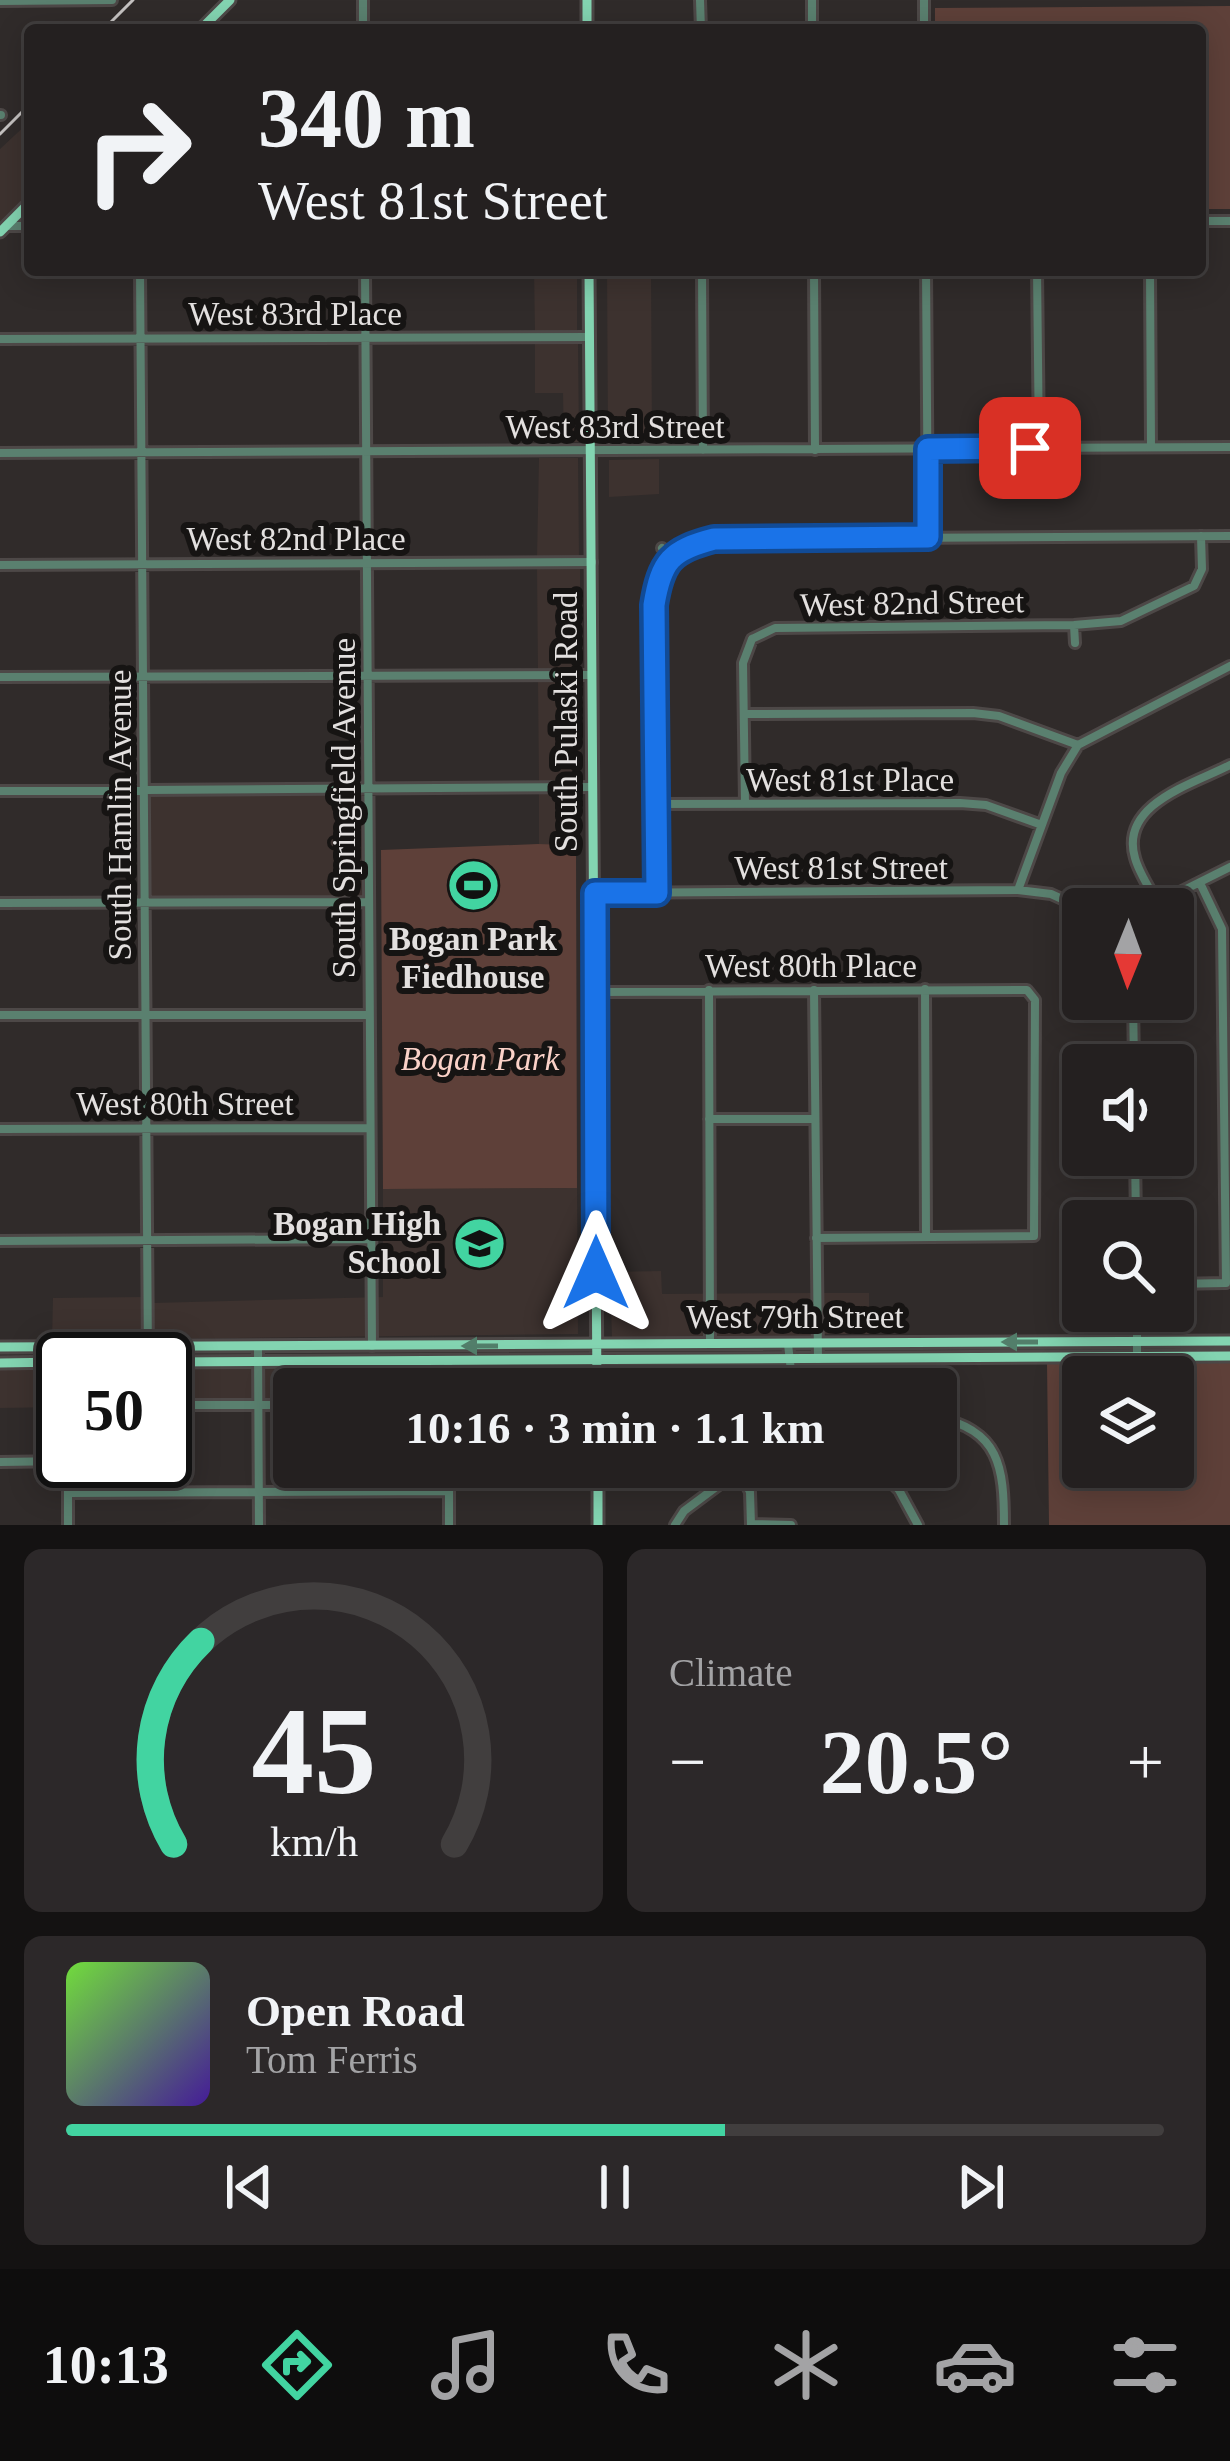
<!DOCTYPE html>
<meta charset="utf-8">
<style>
:root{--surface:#242020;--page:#2c2829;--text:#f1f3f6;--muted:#a3a3a5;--line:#413e3e;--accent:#42d4a1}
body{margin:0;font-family:"Times New Roman",serif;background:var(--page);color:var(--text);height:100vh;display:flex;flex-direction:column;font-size:45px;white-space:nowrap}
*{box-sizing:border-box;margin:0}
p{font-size:39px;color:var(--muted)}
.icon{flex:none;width:66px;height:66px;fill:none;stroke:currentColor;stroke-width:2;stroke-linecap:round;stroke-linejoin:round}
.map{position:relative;height:1525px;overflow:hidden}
.sheet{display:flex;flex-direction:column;gap:24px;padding:24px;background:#141212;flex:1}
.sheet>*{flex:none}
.guide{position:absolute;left:24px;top:24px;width:1182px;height:252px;border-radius:12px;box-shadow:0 6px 30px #0003,0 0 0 3px var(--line);background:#242020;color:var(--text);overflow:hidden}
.needle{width:78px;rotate:181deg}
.tools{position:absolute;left:1062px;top:888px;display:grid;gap:24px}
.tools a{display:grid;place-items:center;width:132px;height:132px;border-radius:12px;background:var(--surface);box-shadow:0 6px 30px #0003,0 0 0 3px var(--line);font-size:60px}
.speed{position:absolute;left:36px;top:1332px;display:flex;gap:24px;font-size:60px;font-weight:700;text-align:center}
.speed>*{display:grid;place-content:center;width:156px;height:156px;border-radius:50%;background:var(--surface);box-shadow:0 6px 30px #0003,0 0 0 3px var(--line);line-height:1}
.speed .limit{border:6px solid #111;border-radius:18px;background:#fff;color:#111}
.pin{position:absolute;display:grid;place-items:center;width:102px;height:102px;color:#fff;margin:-51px;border-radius:24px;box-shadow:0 6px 18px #0006}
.me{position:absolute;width:132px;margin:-66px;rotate:0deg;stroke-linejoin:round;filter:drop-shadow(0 0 9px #0008)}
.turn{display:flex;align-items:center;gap:42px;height:252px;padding:0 36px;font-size:54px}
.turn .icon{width:156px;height:156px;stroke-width:2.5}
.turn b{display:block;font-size:84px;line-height:102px}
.big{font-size:90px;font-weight:700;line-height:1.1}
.sheet .card{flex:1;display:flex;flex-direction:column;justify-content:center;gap:18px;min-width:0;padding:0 42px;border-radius:18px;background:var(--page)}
.sheet .dial{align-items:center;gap:0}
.dial svg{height:312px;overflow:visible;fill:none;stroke:var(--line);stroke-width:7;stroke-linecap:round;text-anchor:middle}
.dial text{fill:var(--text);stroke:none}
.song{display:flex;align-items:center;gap:36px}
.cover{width:144px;height:144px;border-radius:18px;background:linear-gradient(135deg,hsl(100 70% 55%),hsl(260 70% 35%))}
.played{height:12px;border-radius:6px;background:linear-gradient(90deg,var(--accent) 60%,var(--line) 60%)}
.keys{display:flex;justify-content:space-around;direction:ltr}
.heat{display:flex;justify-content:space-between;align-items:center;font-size:66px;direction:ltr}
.sheet .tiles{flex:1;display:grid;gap:24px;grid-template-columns:1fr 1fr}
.card:last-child{grid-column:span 2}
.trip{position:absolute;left:273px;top:1368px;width:684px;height:120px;border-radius:12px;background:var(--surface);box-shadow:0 6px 30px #0003,0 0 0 3px var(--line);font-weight:700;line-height:120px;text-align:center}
.tab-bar{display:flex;height:192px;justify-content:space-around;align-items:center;background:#0e0d0d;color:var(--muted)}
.tab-bar .icon{width:84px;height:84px}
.tab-bar .current{color:var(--accent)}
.tab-bar b{font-size:54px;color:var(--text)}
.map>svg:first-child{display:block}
</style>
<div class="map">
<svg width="1230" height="1525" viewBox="0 0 1230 1525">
<rect width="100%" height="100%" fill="#302b2a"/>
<!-- built -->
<path fill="#3d322f" d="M30,121V193L0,223V149Z
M534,270H577V333L535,332Z
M607,270H651L652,439L608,438Z
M535,342H578L579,442H564L563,393H535Z
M539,458H578L579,558H537Z
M659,459V494L609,497V460Z
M537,568L580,569V671H538Z
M538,681H580L581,784H539Z
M364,794L365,897H150V795Z
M539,794H576V845L539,844Z
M577,1188L578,1334L153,1339V1303L383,1297V1189Z
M661,1271L662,1294L815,1293V1337L612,1339L610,1272Z
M821,1293H869V1334H822Z
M143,1297V1340H52L53,1298Z
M585,1365V1389H454V1366Z
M444,1366V1389H294V1400H264L263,1367Z
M779,1366V1378L744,1379V1389H615V1367Z
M0,1367H63V1407L0,1408Z
M165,1368H254V1400L165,1401Z"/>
<!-- green -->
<path fill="#5e4039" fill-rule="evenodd" d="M1230,6V209H1200V30H935V8Z
M538,844L576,845L577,1188L383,1189L381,850Z
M1047,1363H1230V1525H1049ZM1083,1377H1173V1467H1083Z"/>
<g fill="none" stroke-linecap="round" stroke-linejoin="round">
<defs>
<path id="minor" d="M363,0V30
M700,0L701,30
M812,0V30
M924,0V30
M0,1L112,0
M0,115H1
M1200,221H1230
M7,226H30
M140,270L148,1359
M365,270L372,1346
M702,270L703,450
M814,270L815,450
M926,270L928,537
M1037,270L1039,448
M1150,270L1151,447
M0,339L590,337
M0,453L1230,447
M662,548L671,557
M0,565L592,562
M1074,625L1075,643
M752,639L775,628L1074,625L1121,621L1194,586L1202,569L1201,536
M0,677L592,675
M744,714L973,713L999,716L1078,745
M0,791L593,787
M745,803L743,663L752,639
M656,804L960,803L986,805L1039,824
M1200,883L1222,929L1226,1283
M1018,890L1061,773L1078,745L1230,666
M595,893L1018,890L1051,894L1084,909
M657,893L654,605C661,561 671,550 714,539L1230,536
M1157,902C1150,889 1139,873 1135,858C1119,804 1193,784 1230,765
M0,903L369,902
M1146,909L1230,867
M925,989L926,1237
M709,990L710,1344
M814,990L818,1359
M596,992L1027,990L1035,1000L1034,1236
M1133,999L1134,1065
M0,1015H369
M709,1119H814
M0,1129L370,1128
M1135,1155L1136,1221
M816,1238L1034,1236
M0,1241L370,1239
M1173,1284L1225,1283
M1137,1311V1357
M788,1344L793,1389
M258,1346L259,1525
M448,1361L449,1389
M165,1405H294
M936,1417C1000,1430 1004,1467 1004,1525
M68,1461V1525
M0,1462L68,1461
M449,1467V1525
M876,1467L899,1490L918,1525
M739,1470L750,1492L751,1525
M68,1493L449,1491
M751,1524L791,1525
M675,1525L684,1511L743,1467"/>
<path id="major" d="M587,0V30
M200,30L230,0
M0,232L30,202
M589,270L597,1389
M0,1347L1230,1341
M165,1362L1230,1356
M0,1363L63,1362
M598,1467V1525"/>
</defs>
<!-- minor casing -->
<use href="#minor" stroke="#4d4847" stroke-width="14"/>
<!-- major casing -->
<use href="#major" stroke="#4d4847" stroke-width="15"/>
<!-- minor -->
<use href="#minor" stroke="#5a806f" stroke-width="8"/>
<!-- major -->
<use href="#major" stroke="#83d4b1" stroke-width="9"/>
<!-- rail -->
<path stroke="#c5c2c1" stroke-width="3" d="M103,30L133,0
M0,134L30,104"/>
</g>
<!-- one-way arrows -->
<defs><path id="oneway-solid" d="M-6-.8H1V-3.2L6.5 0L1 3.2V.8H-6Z" transform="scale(3)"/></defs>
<g fill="#527e6a">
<use href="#oneway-solid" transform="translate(1020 1342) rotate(180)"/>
<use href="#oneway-solid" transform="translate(480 1346) rotate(-180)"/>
</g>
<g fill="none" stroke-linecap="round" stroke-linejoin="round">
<defs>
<path id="route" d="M596,1273L595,893H657L654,605C661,561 671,550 714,539L928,537V449L1030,448"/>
</defs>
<!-- route casing -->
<use href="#route" stroke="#114b97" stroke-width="30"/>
<!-- route -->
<use href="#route" stroke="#1a73e8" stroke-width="21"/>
</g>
<!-- icons -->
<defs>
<symbol id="stadium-disc" viewBox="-11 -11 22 22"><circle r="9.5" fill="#42d4a1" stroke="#161413"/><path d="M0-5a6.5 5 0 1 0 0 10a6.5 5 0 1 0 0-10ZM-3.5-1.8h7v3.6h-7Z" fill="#111"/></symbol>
<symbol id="school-disc" viewBox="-11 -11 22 22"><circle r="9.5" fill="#42d4a1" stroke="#161413"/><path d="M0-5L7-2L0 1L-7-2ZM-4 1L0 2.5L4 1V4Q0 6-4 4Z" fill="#111"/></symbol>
</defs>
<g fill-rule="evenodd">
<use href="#stadium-disc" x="444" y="856" width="59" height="59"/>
<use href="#school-disc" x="450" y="1214" width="59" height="59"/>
</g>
<g text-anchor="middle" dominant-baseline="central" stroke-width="12" stroke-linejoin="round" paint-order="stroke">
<!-- street labels -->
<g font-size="33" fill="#e3e0df" stroke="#161413">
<text x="295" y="314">West 83rd Place</text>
<text x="615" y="427">West 83rd Street</text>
<text x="296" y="539">West 82nd Place</text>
<text transform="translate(912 603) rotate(-1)">West 82nd Street</text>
<text transform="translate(566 722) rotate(-90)">South Pulaski Road</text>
<text x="850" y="780">West 81st Place</text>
<text transform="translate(344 808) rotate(-90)">South Springfield Avenue</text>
<text transform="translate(120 815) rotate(-90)">South Hamlin Avenue</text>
<text x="841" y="868">West 81st Street</text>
<text x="811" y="966">West 80th Place</text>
<text x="185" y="1104">West 80th Street</text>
<text x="795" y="1317">West 79th Street</text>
</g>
<!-- poi labels -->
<g font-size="33" font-weight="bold" fill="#e3e0df" stroke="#161413">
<text x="473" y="939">Bogan Park<tspan x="473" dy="38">Fiedhouse</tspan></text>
<text x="441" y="1224" text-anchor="end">Bogan High<tspan x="441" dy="38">School</tspan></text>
</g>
<!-- park labels -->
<g font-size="33" font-style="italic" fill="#fbd2c8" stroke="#161413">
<text x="480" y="1059">Bogan Park</text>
</g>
</g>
</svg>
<div class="tools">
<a><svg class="needle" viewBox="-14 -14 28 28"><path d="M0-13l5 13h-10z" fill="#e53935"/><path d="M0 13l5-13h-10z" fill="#a3a3a5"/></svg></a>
<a><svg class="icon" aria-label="sound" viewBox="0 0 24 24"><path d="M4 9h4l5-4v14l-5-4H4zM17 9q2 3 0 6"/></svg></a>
<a><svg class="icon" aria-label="search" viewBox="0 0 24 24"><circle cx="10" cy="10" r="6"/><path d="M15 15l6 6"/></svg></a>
<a><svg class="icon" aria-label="layers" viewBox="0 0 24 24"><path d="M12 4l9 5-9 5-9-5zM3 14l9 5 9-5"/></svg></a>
</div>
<div class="speed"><div class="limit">50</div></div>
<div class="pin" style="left:1030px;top:448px;background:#d93025"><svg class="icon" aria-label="arrive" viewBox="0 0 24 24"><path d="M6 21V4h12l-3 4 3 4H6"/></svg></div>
<svg class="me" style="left:596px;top:1273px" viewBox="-20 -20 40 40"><path d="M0-17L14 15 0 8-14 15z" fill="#1a73e8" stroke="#fff" stroke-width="4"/></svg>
<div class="trip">10:16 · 3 min · 1.1 km</div>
<div class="guide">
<div class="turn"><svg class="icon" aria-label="right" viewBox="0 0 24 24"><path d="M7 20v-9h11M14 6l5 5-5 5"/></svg><div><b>340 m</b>West 81st Street</div></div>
</div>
</div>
<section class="sheet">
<div class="tiles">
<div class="card dial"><svg viewBox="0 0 100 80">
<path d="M14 69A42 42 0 1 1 86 69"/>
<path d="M14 69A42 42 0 0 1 21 17" stroke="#42d4a1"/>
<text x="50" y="56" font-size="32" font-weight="700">45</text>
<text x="50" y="72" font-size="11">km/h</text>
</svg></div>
<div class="card"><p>Climate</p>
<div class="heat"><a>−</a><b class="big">20.5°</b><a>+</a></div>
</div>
<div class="card">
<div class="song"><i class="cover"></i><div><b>Open Road</b><p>Tom Ferris</p></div></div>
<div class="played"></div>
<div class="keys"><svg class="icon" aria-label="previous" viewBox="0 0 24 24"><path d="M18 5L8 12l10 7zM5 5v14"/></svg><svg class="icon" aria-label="pause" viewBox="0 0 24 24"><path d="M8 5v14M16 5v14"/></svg><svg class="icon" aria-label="next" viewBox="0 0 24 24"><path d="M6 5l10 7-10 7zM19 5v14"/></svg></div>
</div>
</div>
</section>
<nav class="tab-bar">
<b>10:13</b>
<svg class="icon current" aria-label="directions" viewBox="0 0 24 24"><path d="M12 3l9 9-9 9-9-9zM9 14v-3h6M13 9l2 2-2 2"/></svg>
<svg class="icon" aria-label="music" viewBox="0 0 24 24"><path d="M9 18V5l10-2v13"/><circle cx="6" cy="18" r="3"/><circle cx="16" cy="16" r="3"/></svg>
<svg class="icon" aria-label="phone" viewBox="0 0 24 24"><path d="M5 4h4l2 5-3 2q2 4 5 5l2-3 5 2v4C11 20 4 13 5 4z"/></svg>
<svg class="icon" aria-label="climate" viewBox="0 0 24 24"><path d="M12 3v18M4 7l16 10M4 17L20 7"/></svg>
<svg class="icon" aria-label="car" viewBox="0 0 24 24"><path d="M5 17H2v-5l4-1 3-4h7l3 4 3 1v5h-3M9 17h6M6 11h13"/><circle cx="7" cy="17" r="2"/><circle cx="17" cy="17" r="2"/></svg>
<svg class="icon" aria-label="filters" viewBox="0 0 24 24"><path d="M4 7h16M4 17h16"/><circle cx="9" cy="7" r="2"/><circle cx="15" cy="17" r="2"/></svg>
</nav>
